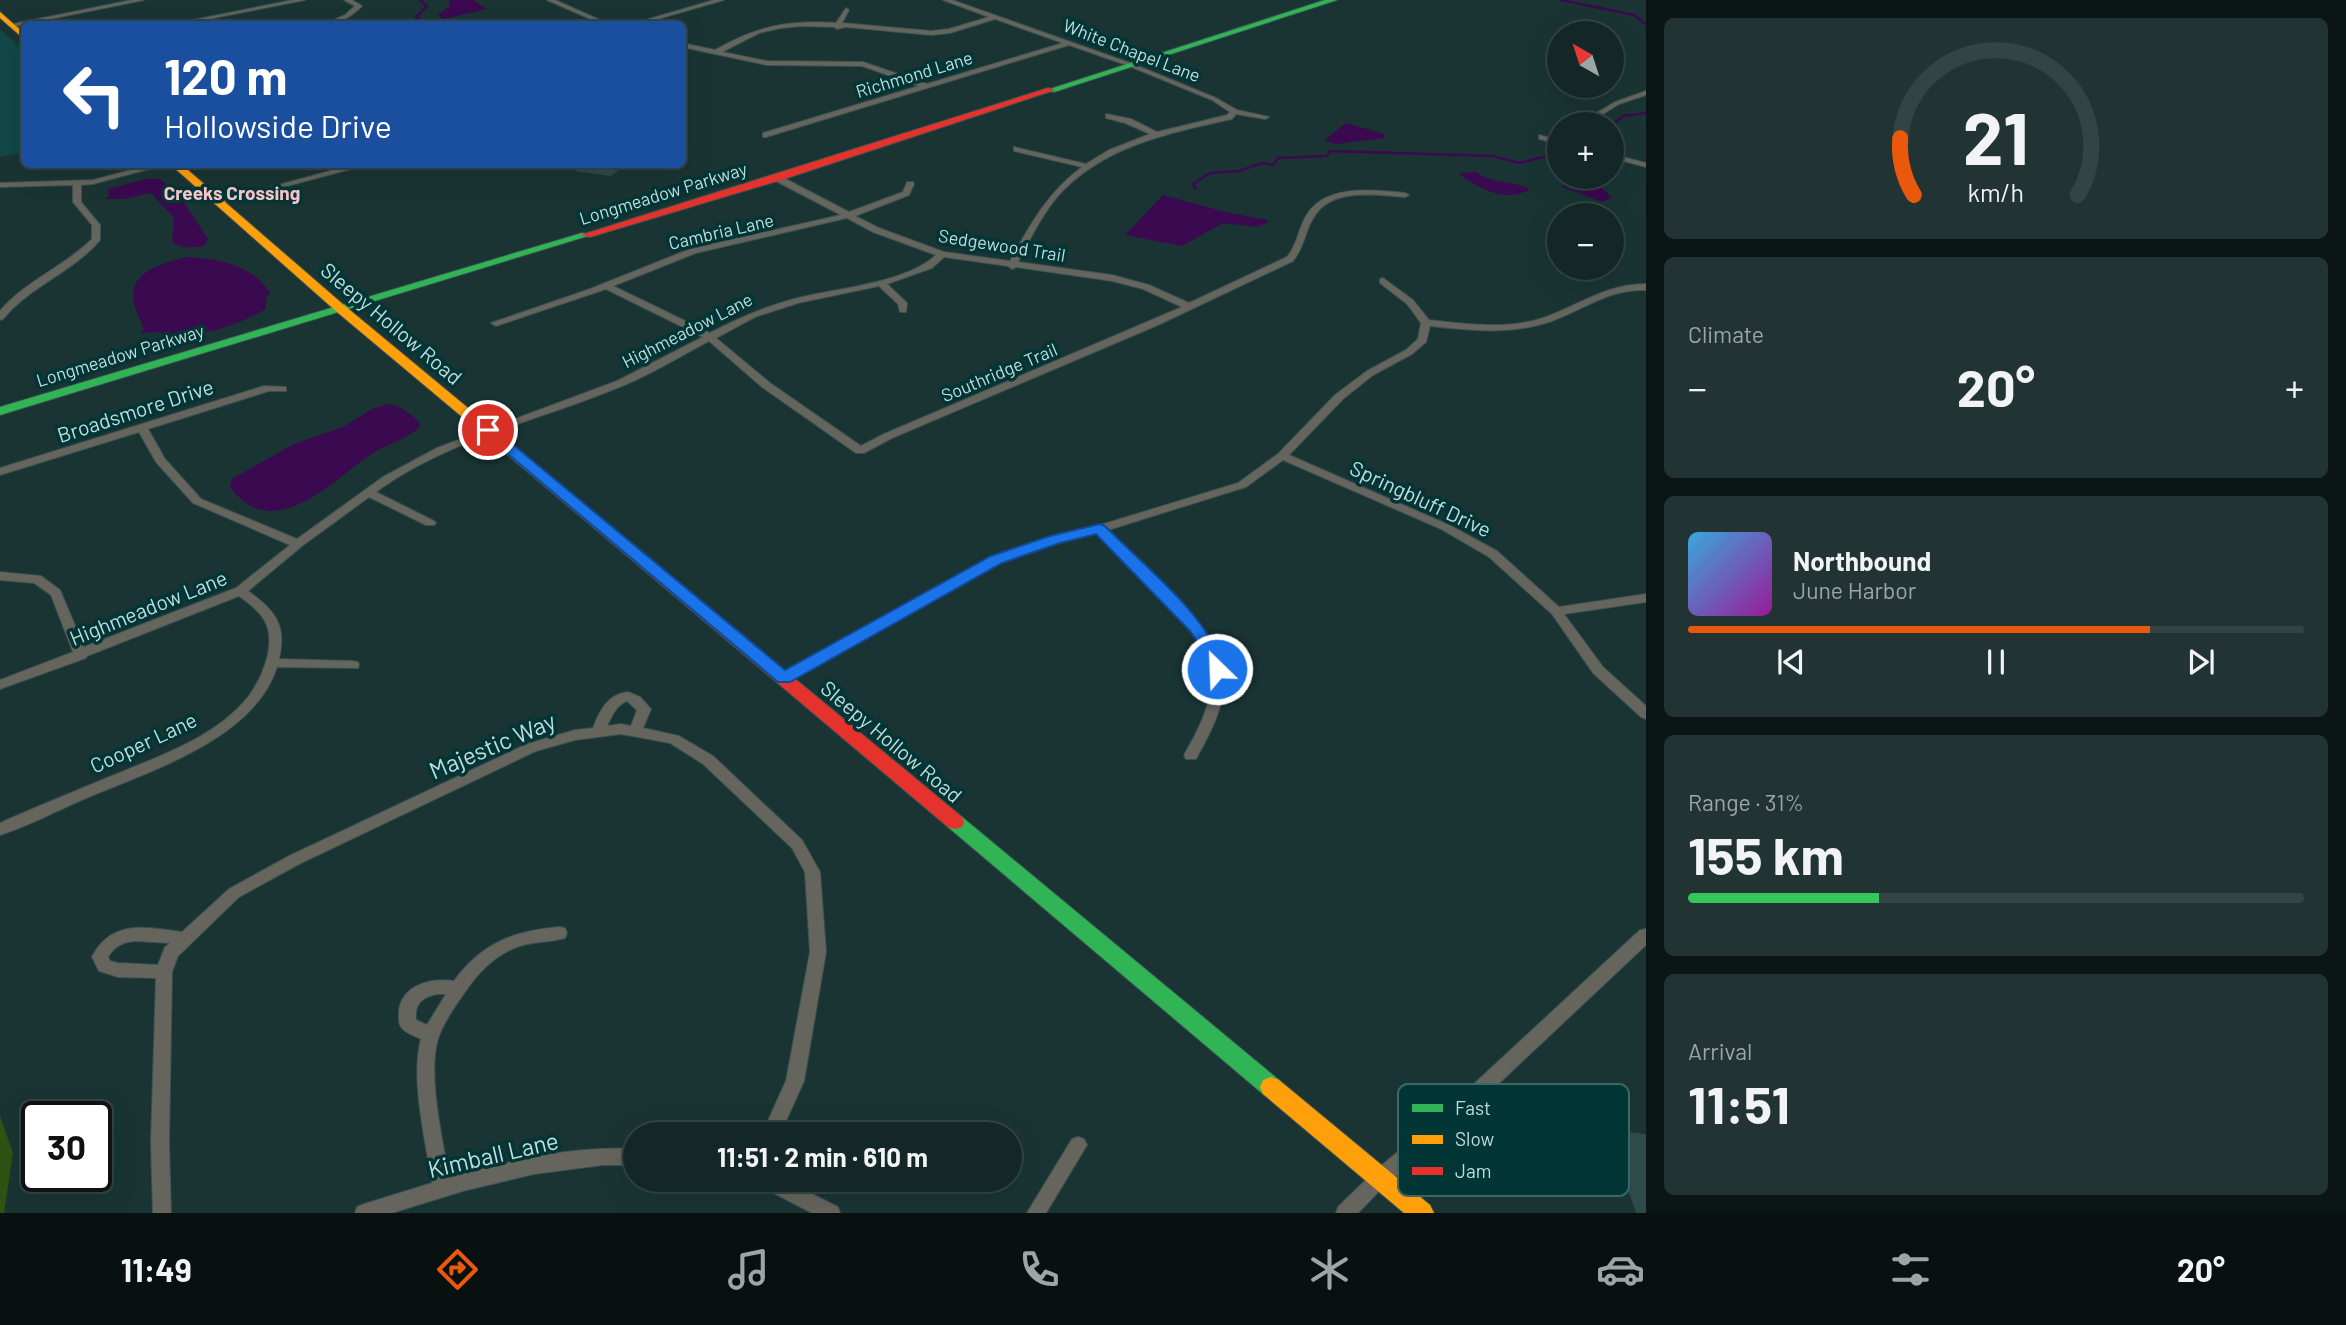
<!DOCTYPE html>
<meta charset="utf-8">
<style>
:root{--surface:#142727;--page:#213333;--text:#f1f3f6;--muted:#9da5a7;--line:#344;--accent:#ea580c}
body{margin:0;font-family:Barlow,sans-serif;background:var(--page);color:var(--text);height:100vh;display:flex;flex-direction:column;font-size:26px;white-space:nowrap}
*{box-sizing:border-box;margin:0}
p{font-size:23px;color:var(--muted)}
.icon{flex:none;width:38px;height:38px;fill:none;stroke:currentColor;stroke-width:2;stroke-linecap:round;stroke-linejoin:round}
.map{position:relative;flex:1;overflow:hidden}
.drawer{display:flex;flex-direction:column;gap:18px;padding:18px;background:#0b1515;width:700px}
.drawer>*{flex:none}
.banner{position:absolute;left:21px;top:21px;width:665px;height:147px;border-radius:10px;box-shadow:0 7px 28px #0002,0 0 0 2px var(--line);background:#1a4fa0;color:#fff;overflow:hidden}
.needle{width:46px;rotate:321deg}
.buttons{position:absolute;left:1547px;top:21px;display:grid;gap:14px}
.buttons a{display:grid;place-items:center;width:77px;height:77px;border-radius:50%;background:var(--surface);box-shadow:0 7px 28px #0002,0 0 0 2px var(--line);font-size:35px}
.speed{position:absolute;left:21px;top:1101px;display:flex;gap:14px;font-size:35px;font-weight:700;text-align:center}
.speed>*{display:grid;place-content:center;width:91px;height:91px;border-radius:50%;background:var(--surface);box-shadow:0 7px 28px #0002,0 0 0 2px var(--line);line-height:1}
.speed .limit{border:4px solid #111;border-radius:10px;background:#fff;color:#111}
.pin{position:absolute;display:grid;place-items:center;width:60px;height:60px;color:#fff;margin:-30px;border:4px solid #fff;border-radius:50%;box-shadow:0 2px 7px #0007}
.me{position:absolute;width:77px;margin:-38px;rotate:336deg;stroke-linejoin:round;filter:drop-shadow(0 0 5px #0008)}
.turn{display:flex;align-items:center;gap:24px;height:147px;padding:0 28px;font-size:32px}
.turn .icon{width:91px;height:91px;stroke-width:2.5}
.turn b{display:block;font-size:49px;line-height:60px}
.big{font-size:52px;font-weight:700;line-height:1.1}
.drawer .card{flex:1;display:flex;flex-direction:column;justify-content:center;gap:10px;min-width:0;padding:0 24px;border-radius:10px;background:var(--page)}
.drawer .dial{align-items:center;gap:0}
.dial svg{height:182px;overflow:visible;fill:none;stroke:var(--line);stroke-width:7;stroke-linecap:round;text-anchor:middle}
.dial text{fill:var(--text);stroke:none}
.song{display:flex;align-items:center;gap:21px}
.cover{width:84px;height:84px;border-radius:10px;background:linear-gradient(135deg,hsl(200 70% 55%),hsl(300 70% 35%))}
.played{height:7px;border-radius:4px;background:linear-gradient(90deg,var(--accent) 75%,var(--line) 75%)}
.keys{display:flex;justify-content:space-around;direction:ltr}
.heat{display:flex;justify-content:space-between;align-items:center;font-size:38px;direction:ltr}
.charge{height:10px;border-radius:5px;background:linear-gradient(90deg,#34c759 31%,var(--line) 0)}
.trip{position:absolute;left:623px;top:1122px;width:399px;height:70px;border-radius:35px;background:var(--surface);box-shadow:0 7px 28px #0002,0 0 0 2px var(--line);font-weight:700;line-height:70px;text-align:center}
.tab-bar{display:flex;height:112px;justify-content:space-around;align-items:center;background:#081010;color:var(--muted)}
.tab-bar .icon{width:49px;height:49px}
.tab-bar .selected{color:var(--accent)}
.tab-bar b{font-size:32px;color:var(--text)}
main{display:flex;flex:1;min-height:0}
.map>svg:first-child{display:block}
</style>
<main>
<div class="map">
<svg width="1646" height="1213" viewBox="0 0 1646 1213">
<rect width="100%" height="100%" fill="#1a3434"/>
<!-- built -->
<path fill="#114847" d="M0,29L24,51V152L0,157Z"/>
<!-- green -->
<path fill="#2e5414" d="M0,1116L13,1153L4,1213H0Z"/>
<!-- water -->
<path fill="#3b0950" d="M449,0H473L487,9L443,19L438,15L450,6Z
M1346,123L1384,134L1385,138L1336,144L1324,140Z
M1476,172C1494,185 1520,181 1530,190C1503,202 1483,190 1460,175L1461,173Z
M146,179H160L181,198L208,239L204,246C194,248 180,249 172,241L174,218L151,193L124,199H104L109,196L108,189Z
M1580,182L1601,187L1612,198L1602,202L1561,186Z
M1163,195L1225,212L1268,220L1267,223L1256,227L1223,223L1182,246L1125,235Z
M187,257C219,259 251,264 270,293L266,298V309C240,323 214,334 184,334C168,334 155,330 140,334L144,329C141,321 135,311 134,303C127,271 164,263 187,257Z
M387,404C401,406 411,413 420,424L418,429C404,440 385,445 370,455C332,481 273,546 230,487L232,479L294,444L343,427L372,409Z"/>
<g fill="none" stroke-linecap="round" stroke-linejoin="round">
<!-- stream -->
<path stroke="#3b0950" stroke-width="2.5" d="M1561,0L1634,15L1646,24
M404,24L423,22L416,17L427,6L420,0
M1612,125L1623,116L1646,113
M1196,189L1193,184L1210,173L1239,171L1262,163L1273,165L1278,158L1327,156L1330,151L1493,156L1519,163L1559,153"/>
</g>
<!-- building -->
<path fill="#2e4b4b" d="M576,164H626L611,176L576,171Z
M1608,1130L1646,1134V1213H1636Z"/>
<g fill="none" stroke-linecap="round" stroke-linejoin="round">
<defs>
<path id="street" d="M132,0H144L11,27L8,25Z
M293,0H305L183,24H173Z
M344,0H352L362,6C352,16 340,24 325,24L345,15L355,6Z
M547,0H555L609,24H602Z
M714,0H724L640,24H632Z
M943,0H952L1133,64L1216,98L1237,110L1269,117L1265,119L1236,114L1232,119C1169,133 1102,146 1057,197C1041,216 1030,240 1018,262L1112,275L1149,285L1189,303L1287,257C1297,245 1298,231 1305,218C1323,183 1373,190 1405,193L1409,195L1405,197C1377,195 1331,187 1314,217C1304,232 1306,244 1293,261L1158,325L892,438L864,453H856L762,387L709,341C680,356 652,374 622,386C541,420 448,439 376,492L434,521L436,523L434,525H426L369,497L302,546L248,591C275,610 287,625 279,659L353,661L358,662L359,665L358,668L277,667C254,740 147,772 84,799C56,811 29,826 0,835V823C38,806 76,791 114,775C160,756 216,737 248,697C257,685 263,673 267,658C275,626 263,613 239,596L87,656L86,658L0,689V680L73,652L51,595L34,583L0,580V572L41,576L60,590L84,647L236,588L290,545L193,503L156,462L139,432L0,475V468L264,386L286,387V391H269L148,429L165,459L201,499L297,539L383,477L437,448L617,381L703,337L606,289L499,325L496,326L491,323L590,289L690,249L841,215L774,180V176H780L849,212L903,192L907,182H913L914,184L909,195L855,216L879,228L944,252L1010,261C1030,225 1048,192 1082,167L1014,151V147L1086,164L1109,150L1150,134L1125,123L1106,118V114L1131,119L1157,132L1227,115L1230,112L1212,100L1129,66L1069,45L766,137H763V133L919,86L862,66L767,65L682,47V43L715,50C757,26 788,20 836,23L846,8L849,10L842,23L931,31L949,29L989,17ZM995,19L1063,43L927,84L863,62L767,61L722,52L759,33L781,28L802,26L834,27L837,29L846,27L931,35L950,33ZM847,218L873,232L936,255C905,284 835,288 794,299C764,307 737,319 710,333L613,286L696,253ZM944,257L1008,266L1012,269L1016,267L1112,281L1143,289L1182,307L884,434L861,446L770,383L716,338L755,317L798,303L879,286L898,304L900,312H906L907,303L887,284L932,268Z
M1646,91V95L1619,104L1587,124H1578L1615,102Z
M1539,135L1559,140V144L1539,139Z
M1612,154L1646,163V167L1612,158Z
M154,164H168L93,184L81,185V202L100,225V240C73,272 30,286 3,319L0,320V311C25,281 64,267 92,239V225L73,202V185L0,187V183L93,180Z
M356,164H370L219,204L215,202Z
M1383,278L1413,300L1429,320C1467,324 1506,330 1543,318C1580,305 1605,284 1646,284V290C1607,289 1584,310 1549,322C1510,335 1470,330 1430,326L1426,342L1412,354L1373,375L1343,399L1289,455L1449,525L1497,551L1559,607L1646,594V602L1564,614L1603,667L1646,706V719L1641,717L1593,673L1552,614L1489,557L1441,529L1283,460L1246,487L1108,530C1140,562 1223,631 1224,677C1225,706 1210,734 1196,759H1186L1184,755C1198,731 1213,703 1211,674C1208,631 1128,564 1098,533L1059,542L1001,563L789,681H779L778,678L779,675L993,557L1052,537L1097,526L1238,483L1278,454L1335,395L1367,371L1406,350L1418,339L1421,323L1407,304L1380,283V279Z
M628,692L640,697L651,709L643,728L679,736L713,756L802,840L820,872L826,952L804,1081L780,1134H762L786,1081L810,952L805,872L792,848L703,764L670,743L621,734L575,740L536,751L299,864L239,897L178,956L172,972L169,1143L171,1213H153L151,1143L156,978L118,977L99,971L92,957C111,919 146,927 182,932L229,889L289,856L527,744L575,730L593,728C600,710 608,694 628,692ZM627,701L637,710L631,726L621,724L607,726C612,716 616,705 627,701ZM136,941L170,943L165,947L158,965L118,963L110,961L108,957C115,945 124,942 136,941Z
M559,927L565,928L567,933L565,938C547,943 529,941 512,949C492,958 477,974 465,992C455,1006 443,1023 438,1039C427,1074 443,1141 449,1178C510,1160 572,1146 635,1149V1165H603L534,1174L463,1191L392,1213H355L357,1207L364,1204L432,1183C426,1142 410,1079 421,1039C415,1036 405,1033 401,1027C398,1023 399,1015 399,1010C403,984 432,978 454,981C482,943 513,931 559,927ZM437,994H446L427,1025L416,1020C414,1004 422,997 437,994Z
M1646,929V945L1446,1133L1386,1184L1358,1213H1336L1338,1207L1374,1172L1434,1121L1640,930Z
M1078,1137L1084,1139L1087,1145L1046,1213H1027L1072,1139Z
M757,1180H784L838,1207L840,1213H812L760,1186Z"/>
<path id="fast" d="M1325,0H1337L1054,92L1047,90Z
M582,233L591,235L0,415V407Z
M955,815L962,817L1279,1080L1282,1087L1279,1094L1271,1097L1263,1094L948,827L946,822L948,817Z"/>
<path id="slow" d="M0,12L24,33V39L0,18Z
M170,164H181L345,306L538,466L540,469L538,472H528L337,312Z
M1271,1077L1279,1080L1430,1205L1434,1213H1404L1263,1094L1260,1087L1263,1080Z"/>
<path id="jam" d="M1048,88L1055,90L781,180L590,237L581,235Z
M533,465L538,466L962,817L964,822L962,827L955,829L948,827L528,472L526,469L528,466Z"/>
</defs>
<!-- street casing -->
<use href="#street" stroke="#3a5151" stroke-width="2"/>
<!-- fast casing -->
<use href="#fast" stroke="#3a5151" stroke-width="2"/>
<!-- slow casing -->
<use href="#slow" stroke="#3a5151" stroke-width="2"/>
<!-- jam casing -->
<use href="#jam" stroke="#3a5151" stroke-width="2"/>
<!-- street -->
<use href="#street" fill="#65655d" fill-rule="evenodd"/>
<!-- fast -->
<use href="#fast" fill="#30b455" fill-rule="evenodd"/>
<!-- slow -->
<use href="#slow" fill="#ff9f0a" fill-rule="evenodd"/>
<!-- jam -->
<use href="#jam" fill="#e5322d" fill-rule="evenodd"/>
</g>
<!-- route -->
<path fill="#1a73e8" stroke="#114b97" stroke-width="2" d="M488,426L493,428L785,670L991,556L1050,536L1100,524L1105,526C1146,568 1206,613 1225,669L1223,673H1211L1201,647L1190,631L1096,534L1060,543L1002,563L790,682H778L483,433V428Z"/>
<g text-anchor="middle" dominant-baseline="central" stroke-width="7" stroke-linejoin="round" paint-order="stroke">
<!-- far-street labels -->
<g font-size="18" fill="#c0dddd" stroke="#023535">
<text transform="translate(1132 50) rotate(21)">White Chapel Lane</text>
<text transform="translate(914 74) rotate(-17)">Richmond Lane</text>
<text transform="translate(663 193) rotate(-17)">Longmeadow Parkway</text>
<text transform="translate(721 231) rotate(-13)">Cambria Lane</text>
<text transform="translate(1002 245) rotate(9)">Sedgewood Trail</text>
<text transform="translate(687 330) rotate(-27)">Highmeadow Lane</text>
<text transform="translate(120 355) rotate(-17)">Longmeadow Parkway</text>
<text transform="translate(999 372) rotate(-23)">Southridge Trail</text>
</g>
<!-- far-neighbourhood labels -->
<g font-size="19" font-weight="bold" fill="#fbc6c9" stroke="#023535">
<text x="232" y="192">Creeks Crossing</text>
</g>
<!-- street labels -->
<g font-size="21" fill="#c0dddd" stroke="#023535">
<text transform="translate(392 323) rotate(40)">Sleepy Hollow Road</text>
<text transform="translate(135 410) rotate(-18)">Broadsmore Drive</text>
<text transform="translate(1421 498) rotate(25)">Springbluff Drive</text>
<text transform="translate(148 607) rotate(-22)">Highmeadow Lane</text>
<text transform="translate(892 741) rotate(40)">Sleepy Hollow Road</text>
<text transform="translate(143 742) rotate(-25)">Cooper Lane</text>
</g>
<!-- near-street labels -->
<g font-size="24" fill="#c0dddd" stroke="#023535">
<text transform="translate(492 745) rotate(-23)">Majestic Way</text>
<text transform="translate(493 1154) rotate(-13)">Kimball Lane</text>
</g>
</g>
<!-- legend -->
<rect x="1398" y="1084" width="231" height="112" rx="10" fill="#023535" stroke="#3b6767" stroke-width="2"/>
<rect x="1412" y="1104" width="31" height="8" fill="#30b455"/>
<rect x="1412" y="1135" width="31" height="9" fill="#ff9f0a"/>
<rect x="1412" y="1167" width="31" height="8" fill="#e5322d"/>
<g font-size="19" fill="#c0dddd">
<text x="1455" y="1115">Fast</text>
<text x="1455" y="1146">Slow</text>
<text x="1455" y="1178">Jam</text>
</g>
</svg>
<div class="buttons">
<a><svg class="needle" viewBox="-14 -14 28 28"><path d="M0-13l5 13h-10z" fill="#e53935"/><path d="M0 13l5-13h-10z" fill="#9da5a7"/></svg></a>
<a>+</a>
<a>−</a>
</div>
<div class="speed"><div class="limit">30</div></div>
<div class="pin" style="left:488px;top:430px;background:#d93025"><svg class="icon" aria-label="arrive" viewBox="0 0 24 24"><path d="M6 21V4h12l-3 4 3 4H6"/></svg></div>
<svg class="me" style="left:1217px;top:669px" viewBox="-20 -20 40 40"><circle r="17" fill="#1a73e8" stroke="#fff" stroke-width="3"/><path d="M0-11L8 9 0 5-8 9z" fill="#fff"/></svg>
<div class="trip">11:51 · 2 min · 610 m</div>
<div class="banner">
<div class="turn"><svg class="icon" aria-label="left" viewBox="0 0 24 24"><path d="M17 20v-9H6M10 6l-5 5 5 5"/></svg><div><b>120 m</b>Hollowside Drive</div></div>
</div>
</div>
<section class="drawer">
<div class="card dial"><svg viewBox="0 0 100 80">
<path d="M14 69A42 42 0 1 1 86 69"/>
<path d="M14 69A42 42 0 0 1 8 44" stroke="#ea580c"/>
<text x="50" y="56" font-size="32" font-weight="700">21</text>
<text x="50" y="72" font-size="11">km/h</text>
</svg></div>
<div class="card"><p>Climate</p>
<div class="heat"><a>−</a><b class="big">20°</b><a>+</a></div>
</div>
<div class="card">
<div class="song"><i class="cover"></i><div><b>Northbound</b><p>June Harbor</p></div></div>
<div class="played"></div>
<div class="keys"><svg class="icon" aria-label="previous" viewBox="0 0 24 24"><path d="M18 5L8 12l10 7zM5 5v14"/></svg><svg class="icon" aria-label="pause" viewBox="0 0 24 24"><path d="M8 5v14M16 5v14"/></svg><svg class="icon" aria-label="next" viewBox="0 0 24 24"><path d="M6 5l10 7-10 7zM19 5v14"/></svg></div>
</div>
<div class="card"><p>Range · 31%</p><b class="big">155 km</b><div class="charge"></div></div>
<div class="card"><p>Arrival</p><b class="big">11:51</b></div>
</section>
</main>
<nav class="tab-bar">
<b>11:49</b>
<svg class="icon selected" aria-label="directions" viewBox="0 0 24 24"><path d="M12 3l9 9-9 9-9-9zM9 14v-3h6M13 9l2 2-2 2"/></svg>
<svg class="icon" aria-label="music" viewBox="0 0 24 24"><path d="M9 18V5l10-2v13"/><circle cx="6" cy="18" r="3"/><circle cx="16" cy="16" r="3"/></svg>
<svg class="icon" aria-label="phone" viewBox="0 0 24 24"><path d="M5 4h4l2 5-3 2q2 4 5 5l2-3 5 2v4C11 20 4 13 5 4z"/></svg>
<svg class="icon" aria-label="climate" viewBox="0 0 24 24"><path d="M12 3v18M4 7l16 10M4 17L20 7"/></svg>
<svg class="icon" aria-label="car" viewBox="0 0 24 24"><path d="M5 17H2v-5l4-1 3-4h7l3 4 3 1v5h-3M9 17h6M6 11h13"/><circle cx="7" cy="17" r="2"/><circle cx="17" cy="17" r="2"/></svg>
<svg class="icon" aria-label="filters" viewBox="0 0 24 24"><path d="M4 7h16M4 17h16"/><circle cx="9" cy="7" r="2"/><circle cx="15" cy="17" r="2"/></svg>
<b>20°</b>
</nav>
